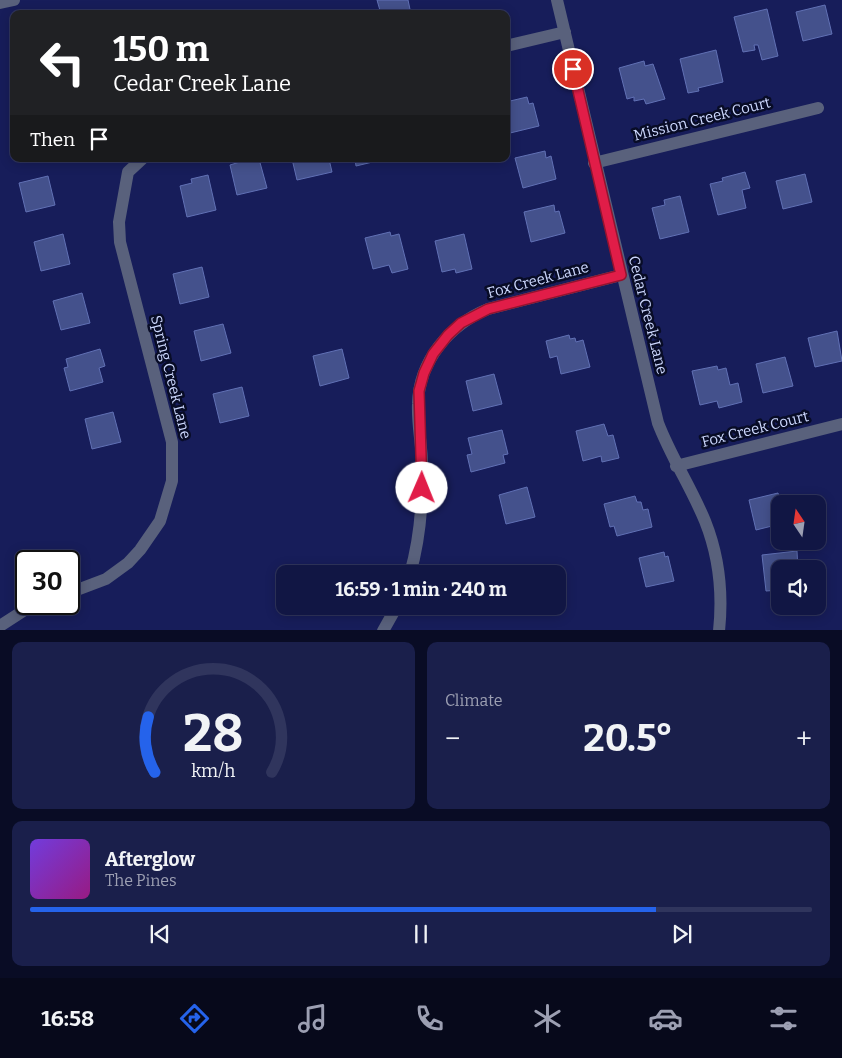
<!DOCTYPE html>
<meta charset="utf-8">
<style>
:root{--surface:#111644;--page:#1a1f4b;--text:#f1f3f6;--muted:#9c9fb2;--line:#30355d;--accent:#2563eb}
body{margin:0;font-family:Bitter,serif;background:var(--page);color:var(--text);height:100vh;display:flex;flex-direction:column;font-size:19px;white-space:nowrap}
*{box-sizing:border-box;margin:0}
p{font-size:16px;color:var(--muted)}
.icon{flex:none;width:28px;height:28px;fill:none;stroke:currentColor;stroke-width:2;stroke-linecap:round;stroke-linejoin:round}
.map{position:relative;height:630px;overflow:hidden}
.panel{display:flex;flex-direction:column;gap:12px;padding:12px;background:#090c25;flex:1}
.panel>*{flex:none}
.banner{position:absolute;left:10px;top:10px;width:500px;height:152px;border-radius:10px;box-shadow:0 2px 12px #0003,0 0 0 1px var(--line);background:#202124;color:#fff;overflow:hidden}
.needle{width:32px;rotate:347deg}
.fabs{position:absolute;left:771px;top:495px;display:grid;gap:10px}
.fabs a{display:grid;place-items:center;width:55px;height:55px;border-radius:10px;background:var(--surface);box-shadow:0 2px 12px #0003,0 0 0 1px var(--line);font-size:25px}
.speed{position:absolute;left:15px;top:550px;display:flex;gap:10px;font-size:25px;font-weight:700;text-align:center}
.speed>*{display:grid;place-content:center;width:65px;height:65px;border-radius:50%;background:var(--surface);box-shadow:0 2px 12px #0003,0 0 0 1px var(--line);line-height:1}
.speed .limit{border:2px solid #111;border-radius:8px;background:#fff;color:#111}
.pin{position:absolute;display:grid;place-items:center;width:42px;height:42px;color:#fff;margin:-21px;border:2px solid #fff;border-radius:50%;box-shadow:0 1px 5px #0007}
.me{position:absolute;width:55px;margin:-28px;rotate:1deg;stroke-linejoin:round;filter:drop-shadow(0 0 4px #0008)}
.turn{display:flex;align-items:center;gap:18px;height:105px;padding:0 20px;font-size:22px}
.turn .icon{width:65px;height:65px;stroke-width:2.5}
.turn b{display:block;font-size:35px;line-height:42px}
.then{display:flex;align-items:center;height:48px;padding:0 20px;background:#0003;gap:10px;font-size:19px}
.big{font-size:38px;font-weight:700;line-height:1.1}
.panel .tile{flex:1;display:flex;flex-direction:column;justify-content:center;gap:8px;min-width:0;padding:0 18px;border-radius:10px;background:var(--page)}
.panel .dial{align-items:center;gap:0}
.dial svg{height:130px;overflow:visible;fill:none;stroke:var(--line);stroke-width:7;stroke-linecap:round;text-anchor:middle}
.dial text{fill:var(--text);stroke:none}
.song{display:flex;align-items:center;gap:15px}
.cover{width:60px;height:60px;border-radius:8px;background:linear-gradient(135deg,hsl(260 70% 55%),hsl(310 70% 35%))}
.played{height:5px;border-radius:2px;background:linear-gradient(90deg,var(--accent) 80%,var(--line) 80%)}
.keys{display:flex;justify-content:space-around;direction:ltr}
.heat{display:flex;justify-content:space-between;align-items:center;font-size:28px;direction:ltr}
.panel .tiles{flex:1;display:grid;gap:12px;grid-template-columns:1fr 1fr}
.tile:last-child{grid-column:span 2}
.trip{position:absolute;left:276px;top:565px;width:290px;height:50px;border-radius:10px;background:var(--surface);box-shadow:0 2px 12px #0003,0 0 0 1px var(--line);font-weight:700;line-height:50px;text-align:center}
.dock{display:flex;height:80px;justify-content:space-around;align-items:center;background:#07091b;color:var(--muted)}
.dock .icon{width:35px;height:35px}
.dock .selected{color:var(--accent)}
.dock b{font-size:22px;color:var(--text)}
.map>svg:first-child{display:block}
</style>
<div class="map">
<svg width="842" height="631" viewBox="0 0 842 631">
<rect width="100%" height="100%" fill="#171d5a"/>
<!-- building -->
<path fill="#44518c" stroke="#6171b5" d="M377,0H408L411,14H381Z
M825,5L832,34L803,41L796,12Z
M767,9L778,56L762,60L758,45H754L755,50L743,52L734,17Z
M716,50L723,82L698,88L699,91L688,93L680,59Z
M644,61L645,66L653,64L665,99L646,104L644,99L634,101V97L627,99L619,68Z
M527,97L529,104L533,103L539,126L506,134V102Z
M545,151L546,158L551,156L556,179L523,188L515,158Z
M242,159H259L267,188L237,195L230,165L243,161Z
M292,159H329L332,172L297,180Z
M355,159H385L356,166Z
M745,172L750,188L742,190L746,208L718,215L710,184L723,181L722,178Z
M805,174L812,202L783,209L776,181Z
M208,175L216,210L187,217L180,186L192,183L191,179Z
M48,176L55,205L26,212L19,183Z
M680,196L689,232L660,239L652,208L665,205L664,200Z
M554,205L555,212L559,211L565,233L531,242L524,212Z
M390,232L391,236L399,234L408,269L392,273L389,265L373,269L365,238Z
M63,234L70,264L41,271L34,242Z
M464,234L472,269L456,273L455,269L442,272L435,241Z
M202,267L209,297L180,304L173,274Z
M82,293L90,323L61,330L53,301Z
M223,324L231,353L201,361L194,331Z
M837,331L842,361L815,367L808,338Z
M569,335L570,339L575,338L576,342L583,340L590,367L561,374L557,356L550,358L546,341Z
M100,349L105,366L99,368L103,382L70,391L64,368L68,367L66,359Z
M342,349L349,378L320,386L313,356Z
M785,357L793,386L763,393L756,364Z
M717,366L718,370L726,368L730,385L738,383L742,402L719,408L717,401L700,405L692,371Z
M494,374L502,404L473,411L466,381Z
M242,387L249,416L220,423L213,394Z
M113,412L121,442L92,449L85,419Z
M604,424L608,436L613,435L619,458L602,462L601,456L583,461L576,431Z
M502,430L508,454L503,455L505,463L471,472L467,455L472,454L468,438Z
M527,487L535,517L506,524L499,495Z
M778,493L781,504L780,524L756,530L749,500Z
M635,496L637,502H641L643,510L648,509L652,527L617,536L614,526L610,527L604,504Z
M797,551L798,569H780V590L766,591L762,555Z
M664,552L665,557L668,556L674,581L646,587L639,558Z"/>
<g fill="none" stroke-linecap="round" stroke-linejoin="round">
<!-- minor -->
<path stroke="#59617c" stroke-width="12" d="M557,0L658,423C671,457 691,487 705,521C719,556 723,593 719,631
M0,3L14,0
M506,46L565,32
M594,163L818,108
M676,466L842,424
M410,574C420,539 423,501 422,465C422,445 417,424 418,404C419,361 449,325 488,309L621,275
M69,593L106,579L128,563L140,550L160,521L172,481V442L120,242L119,222L128,172L142,159
M0,626L34,604
M383,631L397,606"/>
</g>
<g fill="none" stroke-linecap="round" stroke-linejoin="round">
<defs>
<path id="route" d="M422,488L419,391L424,373L433,354L448,335L461,323L488,309L621,275L573,69"/>
</defs>
<!-- route casing -->
<use href="#route" stroke="#92132f" stroke-width="12"/>
<!-- route -->
<use href="#route" stroke="#e11d48" stroke-width="9"/>
</g>
<g text-anchor="middle" dominant-baseline="central" stroke-width="5" stroke-linejoin="round" paint-order="stroke">
<!-- street labels -->
<g font-size="15" fill="#ccd7fd" stroke="#080c26">
<text transform="translate(702 119) rotate(-14)">Mission Creek Court</text>
<text transform="translate(538 280) rotate(-15)">Fox Creek Lane</text>
<text transform="translate(648 315) rotate(76)">Cedar Creek Lane</text>
<text transform="translate(171 377) rotate(76)">Spring Creek Lane</text>
<text transform="translate(755 429) rotate(-14)">Fox Creek Court</text>
</g>
</g>
</svg>
<div class="fabs">
<a><svg class="needle" viewBox="-14 -14 28 28"><path d="M0-13l5 13h-10z" fill="#e53935"/><path d="M0 13l5-13h-10z" fill="#9c9fb2"/></svg></a>
<a><svg class="icon" aria-label="sound" viewBox="0 0 24 24"><path d="M4 9h4l5-4v14l-5-4H4zM17 9q2 3 0 6"/></svg></a>
</div>
<div class="speed"><div class="limit">30</div></div>
<div class="pin" style="left:573px;top:69px;background:#d93025"><svg class="icon" aria-label="arrive" viewBox="0 0 24 24"><path d="M6 21V4h12l-3 4 3 4H6"/></svg></div>
<svg class="me" style="left:422px;top:488px" viewBox="-20 -20 40 40"><circle r="19" fill="#fff"/><path d="M0-13L10 11 0 6-10 11z" fill="#e11d48"/></svg>
<div class="trip">16:59 · 1 min · 240 m</div>
<div class="banner">
<div class="turn"><svg class="icon" aria-label="left" viewBox="0 0 24 24"><path d="M17 20v-9H6M10 6l-5 5 5 5"/></svg><div><b>150 m</b>Cedar Creek Lane</div></div>
<div class="then">Then<svg class="icon" aria-label="arrive" viewBox="0 0 24 24"><path d="M6 21V4h12l-3 4 3 4H6"/></svg></div>
</div>
</div>
<section class="panel">
<div class="tiles">
<div class="tile dial"><svg viewBox="0 0 100 80">
<path d="M14 69A42 42 0 1 1 86 69"/>
<path d="M14 69A42 42 0 0 1 10 35" stroke="#2563eb"/>
<text x="50" y="56" font-size="32" font-weight="700">28</text>
<text x="50" y="72" font-size="11">km/h</text>
</svg></div>
<div class="tile"><p>Climate</p>
<div class="heat"><a>−</a><b class="big">20.5°</b><a>+</a></div>
</div>
<div class="tile">
<div class="song"><i class="cover"></i><div><b>Afterglow</b><p>The Pines</p></div></div>
<div class="played"></div>
<div class="keys"><svg class="icon" aria-label="previous" viewBox="0 0 24 24"><path d="M18 5L8 12l10 7zM5 5v14"/></svg><svg class="icon" aria-label="pause" viewBox="0 0 24 24"><path d="M8 5v14M16 5v14"/></svg><svg class="icon" aria-label="next" viewBox="0 0 24 24"><path d="M6 5l10 7-10 7zM19 5v14"/></svg></div>
</div>
</div>
</section>
<nav class="dock">
<b>16:58</b>
<svg class="icon selected" aria-label="directions" viewBox="0 0 24 24"><path d="M12 3l9 9-9 9-9-9zM9 14v-3h6M13 9l2 2-2 2"/></svg>
<svg class="icon" aria-label="music" viewBox="0 0 24 24"><path d="M9 18V5l10-2v13"/><circle cx="6" cy="18" r="3"/><circle cx="16" cy="16" r="3"/></svg>
<svg class="icon" aria-label="phone" viewBox="0 0 24 24"><path d="M5 4h4l2 5-3 2q2 4 5 5l2-3 5 2v4C11 20 4 13 5 4z"/></svg>
<svg class="icon" aria-label="climate" viewBox="0 0 24 24"><path d="M12 3v18M4 7l16 10M4 17L20 7"/></svg>
<svg class="icon" aria-label="car" viewBox="0 0 24 24"><path d="M5 17H2v-5l4-1 3-4h7l3 4 3 1v5h-3M9 17h6M6 11h13"/><circle cx="7" cy="17" r="2"/><circle cx="17" cy="17" r="2"/></svg>
<svg class="icon" aria-label="filters" viewBox="0 0 24 24"><path d="M4 7h16M4 17h16"/><circle cx="9" cy="7" r="2"/><circle cx="15" cy="17" r="2"/></svg>
</nav>
